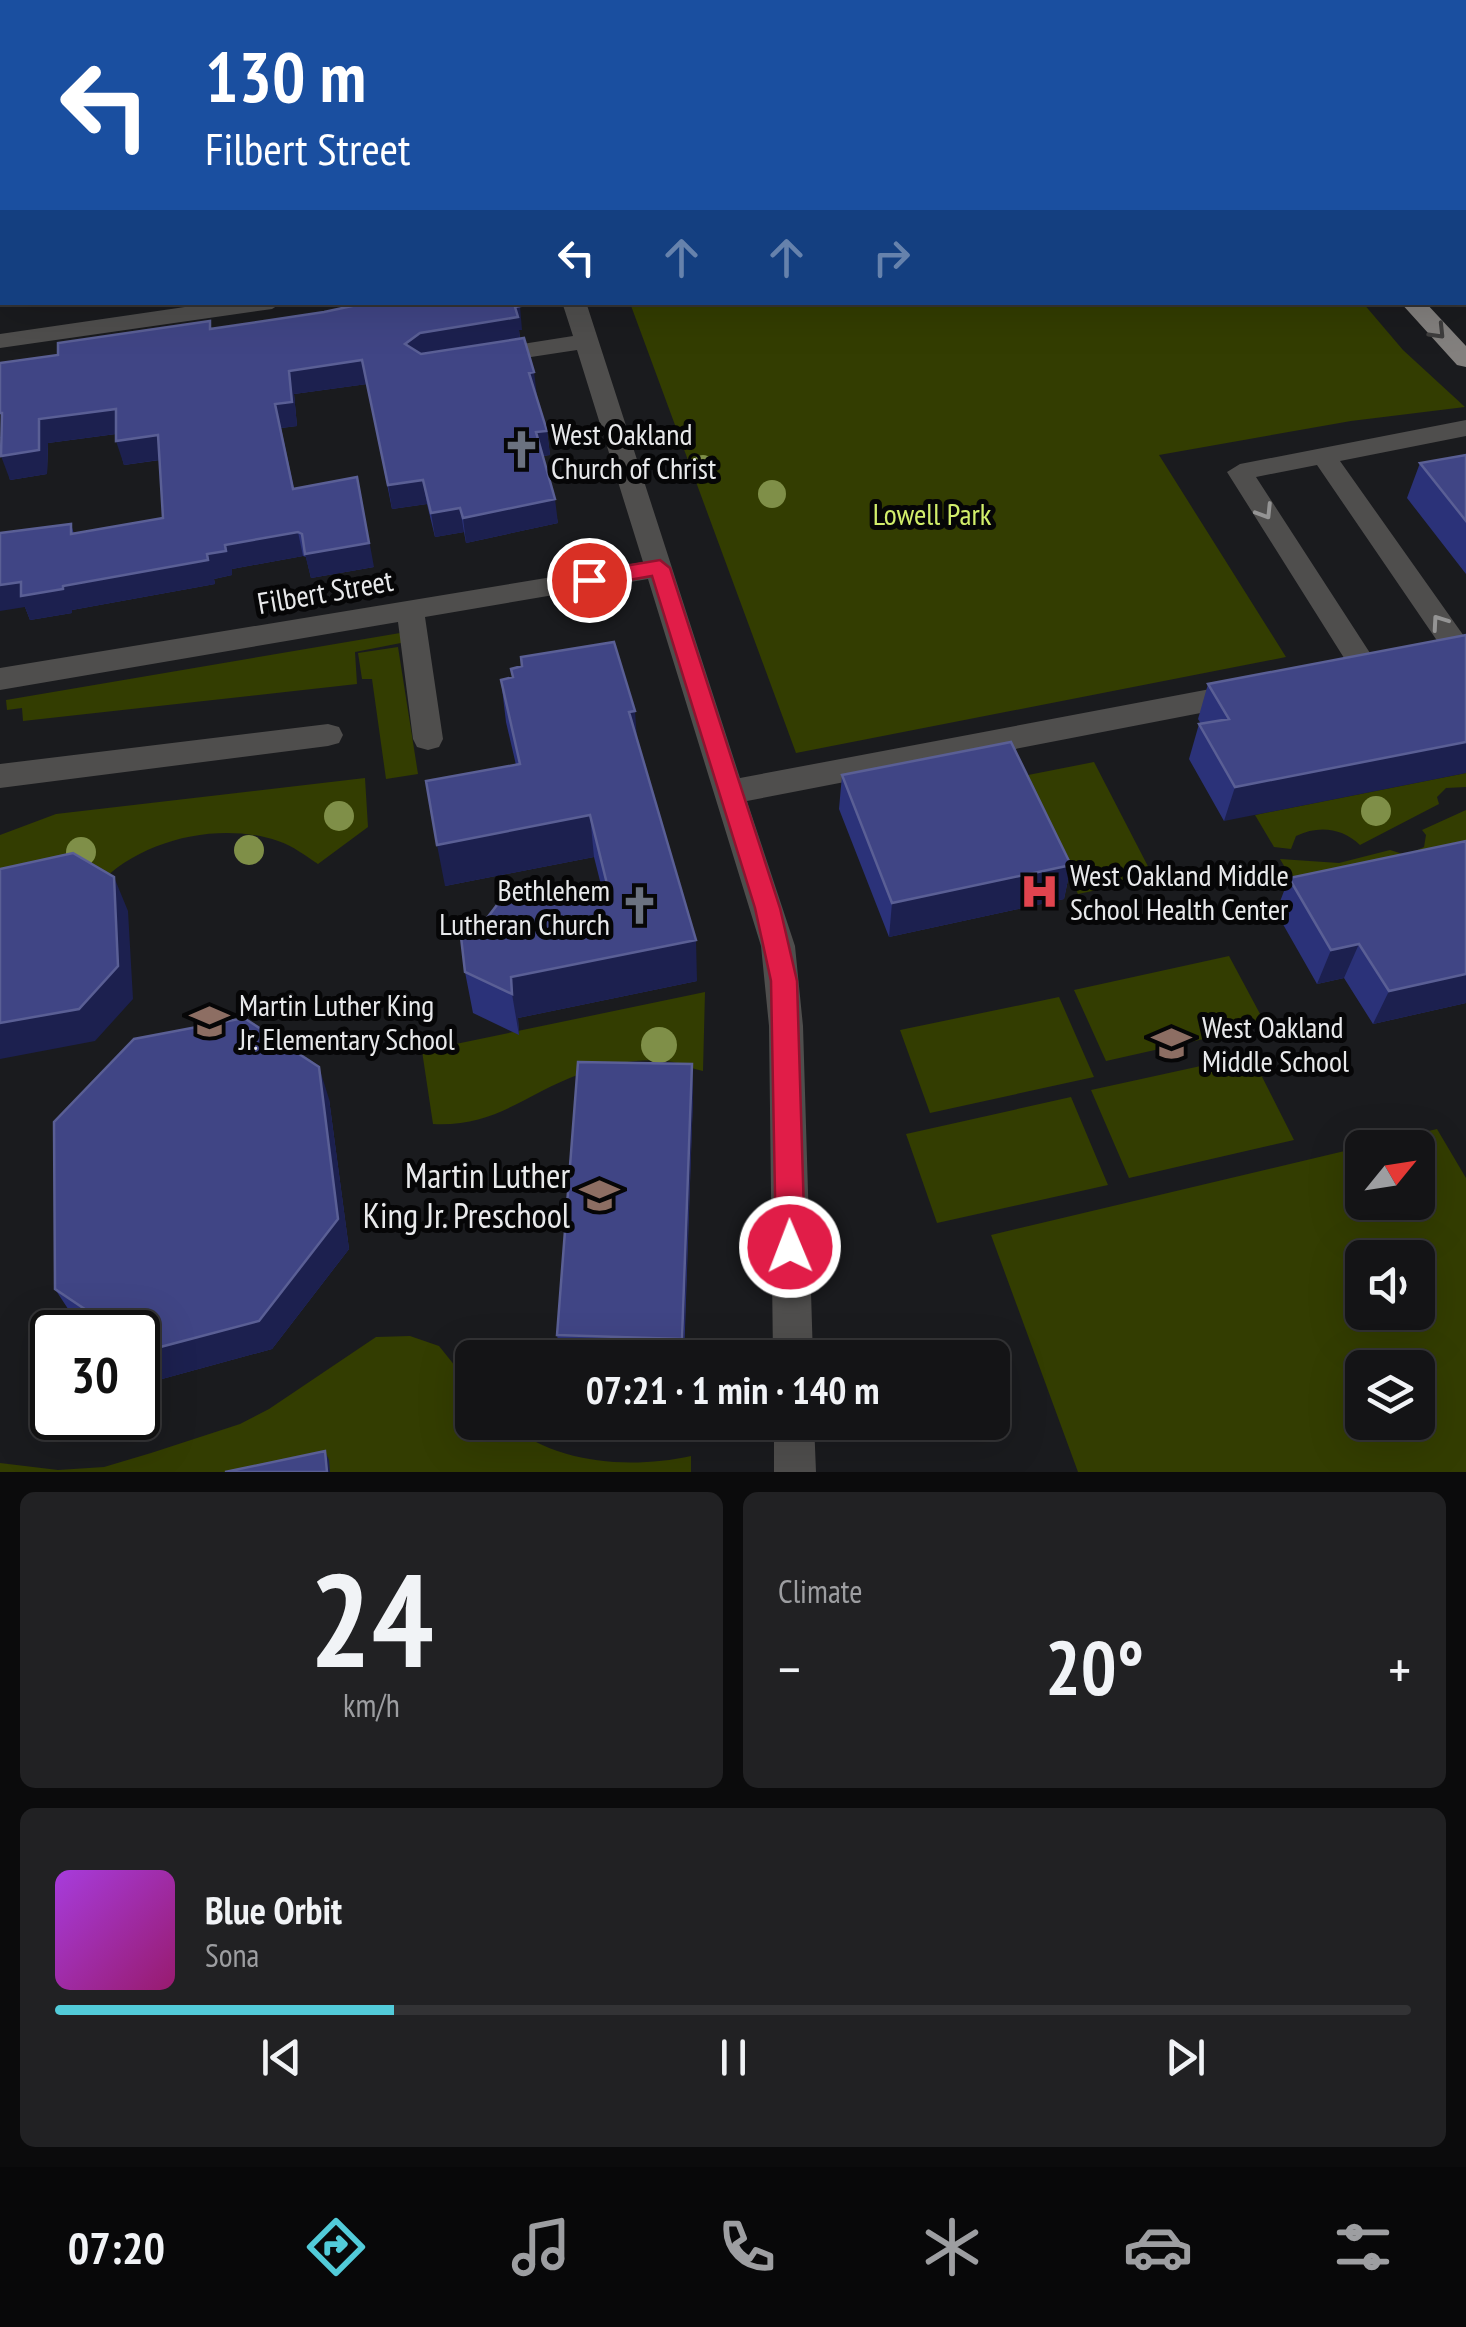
<!DOCTYPE html>
<meta charset="utf-8">
<style>
:root{--surface:#141416;--page:#212123;--text:#f1f3f6;--muted:#9d9ea1;--line:#333335;--accent:#52cbd9}
body{margin:0;font-family:"PT Sans Narrow",sans-serif;background:var(--page);color:var(--text);height:100vh;display:flex;flex-direction:column;font-size:38px;white-space:nowrap}
*{box-sizing:border-box;margin:0}
p{font-size:32px;color:var(--muted)}
.icon{flex:none;width:55px;height:55px;fill:none;stroke:currentColor;stroke-width:2;stroke-linecap:round;stroke-linejoin:round}
.map{position:relative;height:1472px;overflow:hidden}
.drawer{display:flex;flex-direction:column;gap:20px;padding:20px;background:#0b0b0c;flex:1}
.drawer>*{flex:none}
.hud{position:absolute;left:0px;top:0px;width:1468px;height:305px;box-shadow:0 10px 40px #0002,0 0 0 2px var(--line);background:#1a4fa0;color:#fff;overflow:hidden}
.needle{width:65px;rotate:60deg}
.tools{position:absolute;left:1345px;top:1130px;display:grid;gap:20px}
.tools a{display:grid;place-items:center;width:90px;height:90px;border-radius:15px;background:var(--surface);box-shadow:0 10px 40px #0002,0 0 0 2px var(--line);font-size:50px}
.speed{position:absolute;left:30px;top:1310px;display:flex;gap:20px;font-size:50px;font-weight:700;text-align:center}
.speed>*{display:grid;place-content:center;width:130px;height:130px;border-radius:50%;background:var(--surface);box-shadow:0 10px 40px #0002,0 0 0 2px var(--line);line-height:1}
.speed .limit{border:5px solid #111;border-radius:15px;background:#fff;color:#111}
.pin{position:absolute;display:grid;place-items:center;width:85px;height:85px;color:#fff;margin:-42px;border:5px solid #fff;border-radius:50%;box-shadow:0 2px 10px #0007}
.me{position:absolute;width:110px;margin:-55px;rotate:359deg;stroke-linejoin:round;filter:drop-shadow(0 0 8px #0008)}
.turn{display:flex;align-items:center;gap:35px;height:210px;padding:0 40px;font-size:45px}
.turn .icon{width:130px;height:130px;stroke-width:2.5}
.turn b{display:block;font-size:70px;line-height:85px}
.lanes{display:flex;align-items:center;height:95px;padding:0 40px;background:#0003;justify-content:center;gap:50px;direction:ltr}
.lanes .off{opacity:.35}
.big{font-size:75px;font-weight:600;line-height:1.1}
.drawer .card{flex:1;display:flex;flex-direction:column;justify-content:center;gap:15px;min-width:0;padding:0 35px;border-radius:15px;background:var(--page)}
.drawer .dial{align-items:center;gap:0}
.dial b{font-size:130px;line-height:1}
.song{display:flex;align-items:center;gap:30px}
.cover{width:120px;height:120px;border-radius:15px;background:linear-gradient(135deg,hsl(280 70% 55%),hsl(320 70% 35%))}
.played{height:10px;border-radius:5px;background:linear-gradient(90deg,var(--accent) 25%,var(--line) 25%)}
.keys{display:flex;justify-content:space-around;direction:ltr}
.heat{display:flex;justify-content:space-between;align-items:center;font-size:55px;direction:ltr}
.drawer .tiles{flex:1;display:grid;gap:20px;grid-template-columns:1fr 1fr}
.card:last-child{grid-column:span 2}
.trip{position:absolute;left:455px;top:1340px;width:555px;height:100px;border-radius:15px;background:var(--surface);box-shadow:0 10px 40px #0002,0 0 0 2px var(--line);font-weight:600;line-height:100px;text-align:center}
.dock{display:flex;height:160px;justify-content:space-around;align-items:center;background:#080809;color:var(--muted)}
.dock .icon{width:70px;height:70px}
.dock .active{color:var(--accent)}
.dock b{font-size:45px;color:var(--text)}
.map>svg:first-child{display:block}
</style>
<div class="map">
<svg width="1466" height="1472" viewBox="0 0 1466 1472">
<rect width="100%" height="100%" fill="#1a1b1e"/>
<!-- green -->
<path fill="#333d01" fill-rule="evenodd" d="M689,0H1111L1113,2H690Z
M630,303H1363L1403,350L1465,407L1351,421L1159,455L1286,657L796,753Z
M400,633L406,642L355,652L357,684L23,721L22,708L7,710L6,700Z
M398,647L418,774L386,779L372,679H362L358,653Z
M1094,762L1154,878L1078,894L1023,776Z
M1466,773V787L1446,788L1437,797L1439,804L1360,845C1342,828 1319,825 1296,836L1291,849L1274,847L1255,815Z
M365,778L368,827L318,864C306,856 293,846 278,841C220,821 140,839 98,885L0,906V835L56,814Z
M1466,810V872L1307,905L1280,859L1339,863L1390,850L1406,855L1424,847L1426,835L1422,830Z
M1229,956L1266,1025L1106,1061L1074,990Z
M705,992L703,1071C692,1069 683,1064 673,1062C643,1057 607,1064 580,1074C525,1094 496,1127 433,1124L422,1051Z
M1059,997L1094,1077L930,1113L900,1030Z
M1251,1055L1294,1140L1129,1178L1091,1090Z
M1071,1097L1108,1185L937,1223L906,1134Z
M1437,1129L1466,1178V1472H1078L991,1235ZM1362,1148H1418V1202H1362ZM1362,1258H1418V1312H1362ZM1362,1368H1418V1422H1362Z
M410,1336L439,1346L472,1387V1422L507,1423C556,1465 632,1469 691,1456V1472H0V1463L58,1470L104,1467L151,1453L240,1424L269,1409L376,1337Z"/>
<g fill="none" stroke-linecap="round" stroke-linejoin="round">
<!-- minor -->
<path fill="#4f4e4d" fill-rule="evenodd" d="M464,0H482L483,2H465Z
M1466,272V287H1465V272Z
M219,302H283L272,309L0,348V334Z
M562,302H586L740,778L1242,683L1252,686L1257,694L1252,702L1242,705L747,801L795,946L803,1026L813,1358H773L769,1026L761,946L648,579L425,617L443,739L439,747L428,750L417,747L413,739L398,622L0,690V668L643,562L577,350L491,363L479,356L491,349L573,336Z
M1466,420V436L1340,461L1466,639V660C1453,664 1442,667 1429,663L1425,656L1429,649L1440,645L1317,465L1256,477L1381,670L1376,677L1366,680L1356,677L1227,472L1240,464Z
M328,724L339,727L343,735L339,743L328,746L0,788V764Z
M774,1422H814L816,1472H774Z"/>
<!-- major -->
<path fill="#83807e" fill-rule="evenodd" d="M1142,0H1161L1162,2H1143Z
M1190,0H1209L1210,2H1191Z
M1465,289H1466V304L1460,302H1465Z
M1400,302H1425L1466,346V367L1457,365Z"/>
</g>
<!-- trees -->
<g fill="#7f8f48">
<circle cx="703" cy="467" r="12"/>
<circle cx="772" cy="494" r="14"/>
<circle cx="1376" cy="811" r="15"/>
<circle cx="339" cy="816" r="15"/>
<circle cx="249" cy="850" r="15"/>
<circle cx="81" cy="852" r="15"/>
<circle cx="659" cy="1045" r="18"/>
</g>
<!-- wall -->
<path fill="#2b3279" d="M1261,0H1466V59L1465,2H1264Z
M2,212V292H0V213Z
M210,321L211,329L522,330H519L520,339L547,431L550,455L543,456L558,523L466,543L464,532L435,537L427,504L392,509L367,384L294,394L297,426L281,428L294,489L374,567L311,578L306,557L303,556L232,569V575L214,579L215,584L72,610V613L30,620L25,607L71,524L74,534L163,518L160,460L124,465L116,434L48,443L47,474L10,480L1,438H0L58,355Z
M1466,455V574L1407,498L1420,463Z
M1466,635L1224,821L1189,759L1199,724H1201L1198,719L1208,684Z
M501,680L636,737L697,981L518,1018L519,1035L473,1013L465,972L474,935L601,885L594,857L445,886L516,765L506,722Z
M842,775L1071,865L1064,899L889,937L839,809Z
M1466,841V1003L1373,1024L1344,978L1317,984L1276,912L1289,878Z
M692,1064L693,1097L684,1358H561L557,1335Z
M329,1099L349,1249L272,1349L162,1379L138,1362V1332H95L74,1318L55,1289Z"/>
<!-- shaded-wall -->
<path fill="#1c204f" d="M587,0H646L624,2H587Z
M0,35H2V56H0Z
M0,138H2V160H0Z
M520,306L522,330H519L520,341L423,356L405,344L420,333Z
M362,360L367,384L294,394L297,426L281,428L275,404L289,371Z
M534,372L537,396L529,373Z
M116,409L123,433L48,443L47,474L10,480L1,456L39,419Z
M547,431L550,455L538,456L536,432Z
M158,435L165,459L124,465L116,441Z
M423,480L427,504L392,509L388,485Z
M555,499L558,523L466,543L463,518Z
M362,501L374,567L311,578L305,554Z
M460,508L464,532L435,537L431,513Z
M298,532L303,556L232,569V575L214,579L215,584L72,610V613L30,620L25,607L0,611V585L21,582L63,586L207,554L225,545Z
M635,711L638,753L629,712Z
M1466,742V773L1224,821L1235,787Z
M590,815L594,857L445,886L437,845Z
M1071,865L1064,899L889,937L892,903Z
M114,877L128,911L133,999L95,1041L0,1059V1023Z
M696,940L697,981L518,1018L519,1035L512,994L511,977Z
M1359,944L1344,978L1317,984L1331,950Z
M1466,974V1003L1373,1024L1389,991Z
M692,1064L693,1097L683,1358L682,1339Z
M319,1067L329,1099L349,1249L272,1349L162,1379L145,1351Z
M325,1451L329,1460L330,1472H327Z"/>
<!-- building -->
<path fill="#404585" stroke="#5a5f95" stroke-width="2.5" d="M0,0H416V2H2V35H0Z
M1284,0H1466V40L1465,2H1287Z
M0,104H2V138H0Z
M1465,115L1466,116V184L1465,183Z
M2,212V269H0V213Z
M351,302H518L520,306L515,307L518,317L420,333L405,344L421,354L524,338L534,372L529,373L547,431L536,432L555,499L463,518L460,508L431,513L423,480L388,485L362,360L289,371L292,402L275,404L293,489L357,477L369,543L305,554L302,534L298,532L225,545L226,551L207,554L208,560L63,586V589L21,596V582L0,585V533L71,524V534L163,518L158,435L116,441V409L39,419V450L1,456L2,413H0V363L58,355V343L210,321V329L324,312L352,306Z
M1466,455V521L1420,463Z
M1466,635V742L1235,787L1199,724L1229,719L1208,684Z
M614,642L635,711L629,712L696,940L511,977L512,994L465,972L461,937L474,935L497,905L607,884L590,815L437,845L426,781L520,764L501,680L513,677L511,669L522,666L521,657Z
M1011,742L1071,865L892,903L842,775Z
M1466,841V974L1389,991L1359,944L1331,950L1289,878Z
M73,853L114,877L118,966L79,1009L0,1023V869Z
M244,1018L319,1067L338,1219L259,1321L145,1351L138,1345V1332H119L55,1289L54,1122L134,1039Z
M578,1062L692,1064L682,1339L557,1335Z
M325,1451L327,1472H225Z"/>
<!-- one-way arrows -->
<defs><path id="oneway-chevron" d="M-2-3.5L2.5 0L-2 3.5" fill="none" stroke-width="1.6" stroke-linecap="round" stroke-linejoin="round" transform="scale(2.5)"/></defs>
<use stroke="#3e3d3d" href="#oneway-chevron" transform="translate(1438 332) rotate(46)"/>
<g stroke="#949494">
<use href="#oneway-chevron" transform="translate(1265 512) rotate(58)"/>
<use href="#oneway-chevron" transform="translate(1439 622) rotate(-125)"/>
</g>
<!-- route -->
<path fill="#e11d48" stroke="#92132f" stroke-width="2.5" d="M660,560L670,568L780,908L797,981L805,1247L801,1256L790,1260L780,1256L776,1247L771,981L755,908L652,576L589,587L578,580L589,572Z"/>
<!-- icons -->
<defs>
<symbol id="church-bare" viewBox="-9 -9 18 18"><path d="M-1.2-6h2.4v3.5h3.3v2.4h-3.3V6h-2.4V-.1h-3.3v-2.4h3.3Z" fill="#6b7280" stroke="#060607" stroke-width="2.5" paint-order="stroke"/></symbol>
<symbol id="hospital-bare" viewBox="-9 -9 18 18"><path d="M-5-5h3v3.5h4V-5h3V5h-3V1.5h-4V5h-3Z" fill="#e0444e" stroke="#060607" stroke-width="2.5" paint-order="stroke"/></symbol>
<symbol id="school-bare" viewBox="-9 -9 18 18"><path d="M0-5L7-2L0 1L-7-2ZM-4 1L0 2.5L4 1V4Q0 6-4 4Z" fill="#8d6e63" stroke="#060607" stroke-width="2.5" paint-order="stroke"/></symbol>
</defs>
<g fill-rule="evenodd">
<use href="#church-bare" x="494" y="422" width="55" height="55"/>
<use href="#hospital-bare" x="1012" y="864" width="55" height="55"/>
<use href="#church-bare" x="612" y="878" width="55" height="55"/>
<use href="#school-bare" x="182" y="994" width="55" height="55"/>
<use href="#school-bare" x="1144" y="1016" width="55" height="55"/>
<use href="#school-bare" x="572" y="1168" width="55" height="55"/>
</g>
<g text-anchor="middle" dominant-baseline="central" stroke-width="10" stroke-linejoin="round" paint-order="stroke">
<!-- poi labels -->
<g font-size="30" fill="#e8e9eb" stroke="#060607" text-anchor="start">
<text x="551" y="433">West Oakland<tspan x="551" dy="34">Church of Christ</tspan></text>
<text x="1070" y="874">West Oakland Middle<tspan x="1070" dy="34">School Health Center</tspan></text>
<text x="610" y="889" text-anchor="end">Bethlehem<tspan x="610" dy="34">Lutheran Church</tspan></text>
<text x="239" y="1004">Martin Luther King<tspan x="239" dy="34">Jr. Elementary School</tspan></text>
<text x="1202" y="1026">West Oakland<tspan x="1202" dy="34">Middle School</tspan></text>
</g>
<!-- park labels -->
<g font-size="30" fill="#d2ee6b" stroke="#060607">
<text x="932" y="513">Lowell Park</text>
</g>
<!-- street labels -->
<g font-size="30" fill="#e8e9eb" stroke="#060607">
<text transform="translate(325 591) rotate(-10)">Filbert Street</text>
</g>
<!-- near-poi labels -->
<g font-size="35" fill="#e8e9eb" stroke="#060607" text-anchor="end">
<text x="570" y="1175">Martin Luther<tspan x="570" dy="40">King Jr. Preschool</tspan></text>
</g>
</g>
</svg>
<div class="tools">
<a><svg class="needle" viewBox="-14 -14 28 28"><path d="M0-13l5 13h-10z" fill="#e53935"/><path d="M0 13l5-13h-10z" fill="#9d9ea1"/></svg></a>
<a><svg class="icon" aria-label="sound" viewBox="0 0 24 24"><path d="M4 9h4l5-4v14l-5-4H4zM17 9q2 3 0 6"/></svg></a>
<a><svg class="icon" aria-label="layers" viewBox="0 0 24 24"><path d="M12 4l9 5-9 5-9-5zM3 14l9 5 9-5"/></svg></a>
</div>
<div class="speed"><div class="limit">30</div></div>
<div class="pin" style="left:589px;top:580px;background:#d93025"><svg class="icon" aria-label="arrive" viewBox="0 0 24 24"><path d="M6 21V4h12l-3 4 3 4H6"/></svg></div>
<svg class="me" style="left:790px;top:1247px" viewBox="-20 -20 40 40"><circle r="17" fill="#e11d48" stroke="#fff" stroke-width="3"/><path d="M0-11L8 9 0 5-8 9z" fill="#fff"/></svg>
<div class="trip">07:21 · 1 min · 140 m</div>
<div class="hud">
<div class="turn"><svg class="icon" aria-label="left" viewBox="0 0 24 24"><path d="M17 20v-9H6M10 6l-5 5 5 5"/></svg><div><b>130 m</b>Filbert Street</div></div>
<div class="lanes"><svg class="icon" aria-label="left" viewBox="0 0 24 24"><path d="M17 20v-9H6M10 6l-5 5 5 5"/></svg><svg class="icon off" aria-label="ahead" viewBox="0 0 24 24"><path d="M12 20V5M6 11l6-6 6 6"/></svg><svg class="icon off" aria-label="ahead" viewBox="0 0 24 24"><path d="M12 20V5M6 11l6-6 6 6"/></svg><svg class="icon off" aria-label="right" viewBox="0 0 24 24"><path d="M7 20v-9h11M14 6l5 5-5 5"/></svg></div>
</div>
</div>
<section class="drawer">
<div class="tiles">
<div class="card dial"><b>24</b><p>km/h</p></div>
<div class="card"><p>Climate</p>
<div class="heat"><a>−</a><b class="big">20°</b><a>+</a></div>
</div>
<div class="card">
<div class="song"><i class="cover"></i><div><b>Blue Orbit</b><p>Sona</p></div></div>
<div class="played"></div>
<div class="keys"><svg class="icon" aria-label="previous" viewBox="0 0 24 24"><path d="M18 5L8 12l10 7zM5 5v14"/></svg><svg class="icon" aria-label="pause" viewBox="0 0 24 24"><path d="M8 5v14M16 5v14"/></svg><svg class="icon" aria-label="next" viewBox="0 0 24 24"><path d="M6 5l10 7-10 7zM19 5v14"/></svg></div>
</div>
</div>
</section>
<nav class="dock">
<b>07:20</b>
<svg class="icon active" aria-label="directions" viewBox="0 0 24 24"><path d="M12 3l9 9-9 9-9-9zM9 14v-3h6M13 9l2 2-2 2"/></svg>
<svg class="icon" aria-label="music" viewBox="0 0 24 24"><path d="M9 18V5l10-2v13"/><circle cx="6" cy="18" r="3"/><circle cx="16" cy="16" r="3"/></svg>
<svg class="icon" aria-label="phone" viewBox="0 0 24 24"><path d="M5 4h4l2 5-3 2q2 4 5 5l2-3 5 2v4C11 20 4 13 5 4z"/></svg>
<svg class="icon" aria-label="climate" viewBox="0 0 24 24"><path d="M12 3v18M4 7l16 10M4 17L20 7"/></svg>
<svg class="icon" aria-label="car" viewBox="0 0 24 24"><path d="M5 17H2v-5l4-1 3-4h7l3 4 3 1v5h-3M9 17h6M6 11h13"/><circle cx="7" cy="17" r="2"/><circle cx="17" cy="17" r="2"/></svg>
<svg class="icon" aria-label="filters" viewBox="0 0 24 24"><path d="M4 7h16M4 17h16"/><circle cx="9" cy="7" r="2"/><circle cx="15" cy="17" r="2"/></svg>
</nav>
